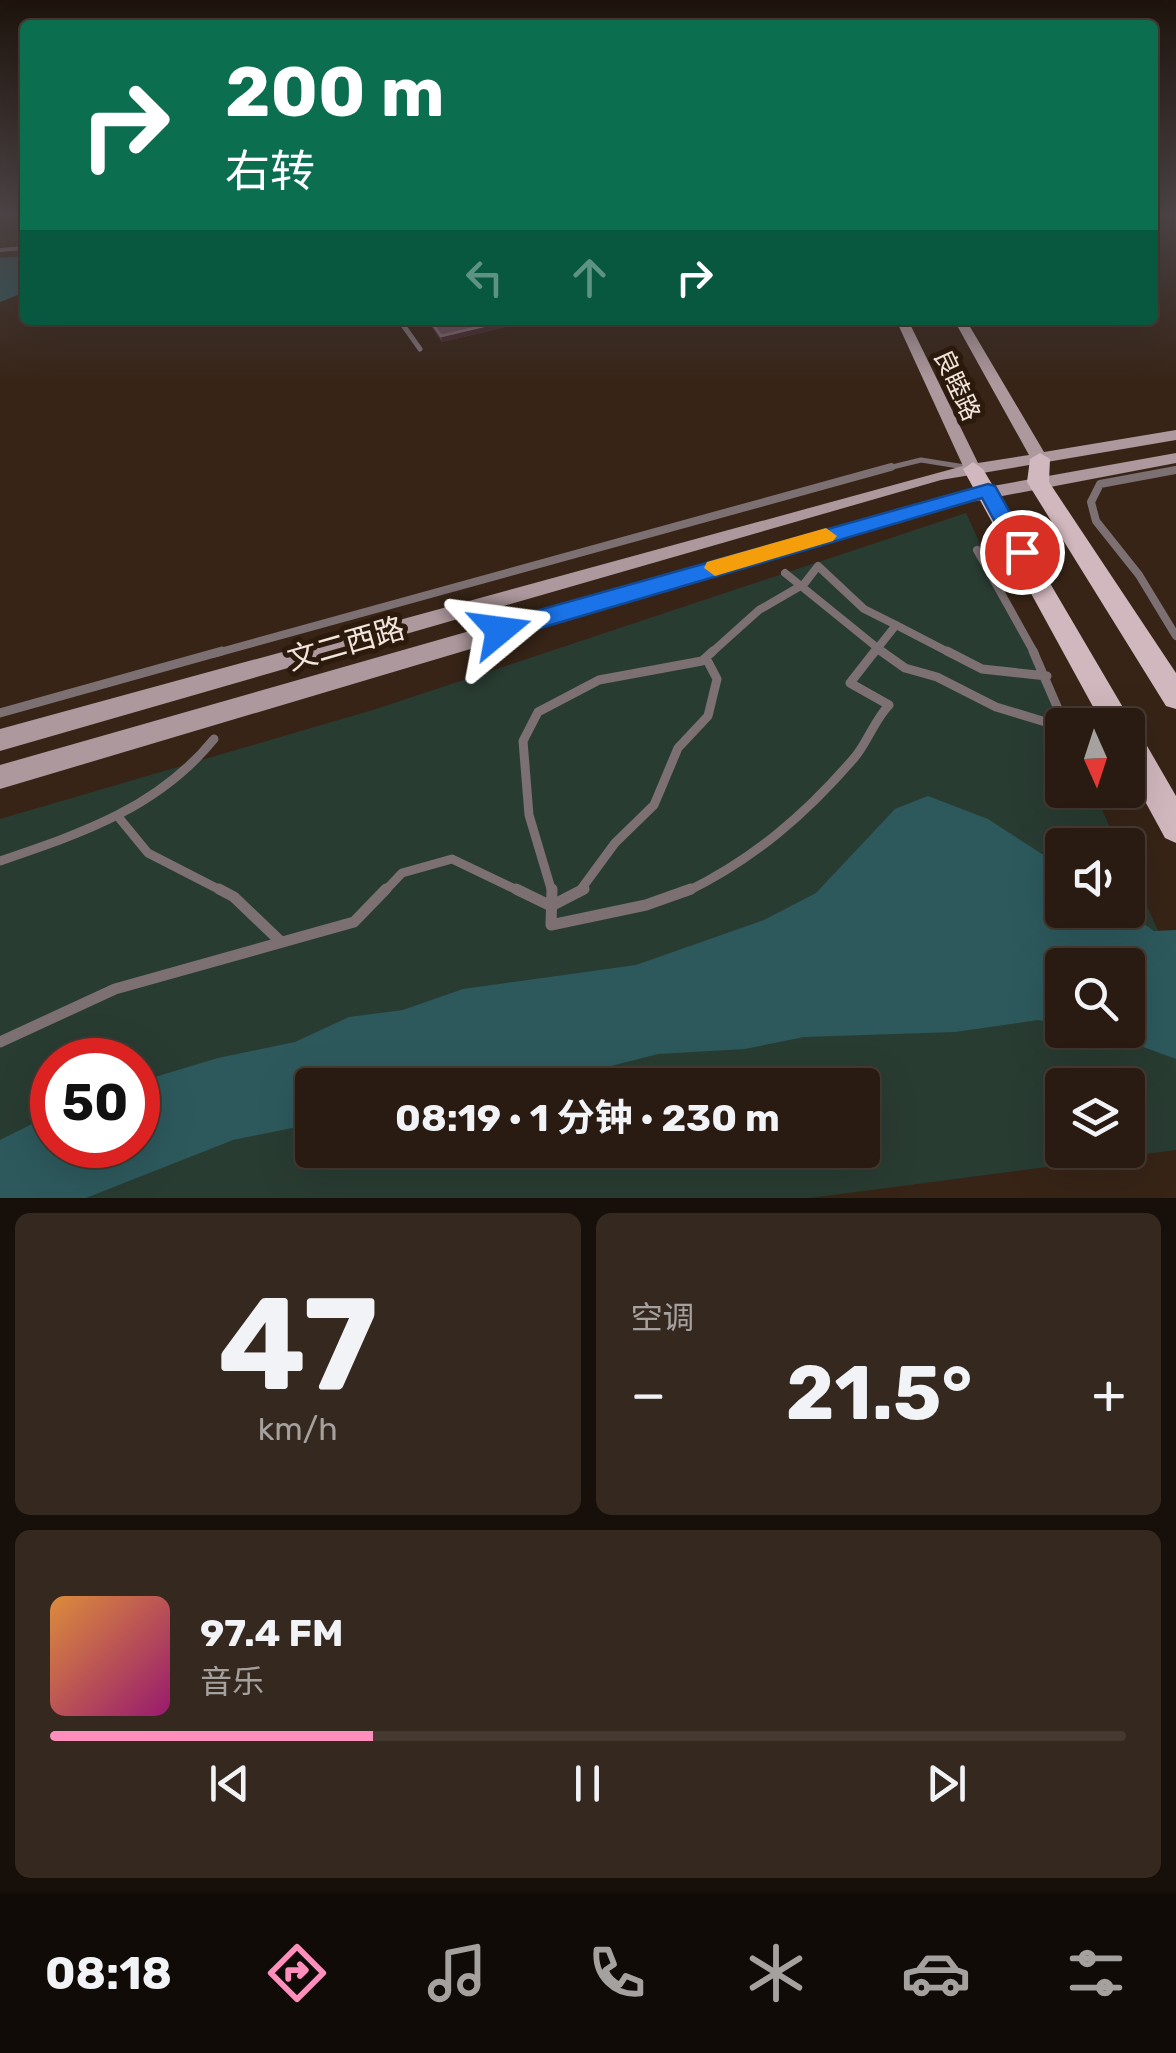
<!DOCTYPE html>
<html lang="zh">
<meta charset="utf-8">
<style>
:root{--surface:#291b11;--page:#35281f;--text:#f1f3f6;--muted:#a5a19f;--line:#453931;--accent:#fe8ebb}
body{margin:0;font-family:Rubik,"Noto Sans SC",sans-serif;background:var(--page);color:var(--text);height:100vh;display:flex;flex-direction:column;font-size:38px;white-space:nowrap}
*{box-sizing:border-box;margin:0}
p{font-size:32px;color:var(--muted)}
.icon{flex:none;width:55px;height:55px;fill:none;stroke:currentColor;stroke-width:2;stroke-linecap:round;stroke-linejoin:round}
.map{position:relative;height:1198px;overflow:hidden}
.drawer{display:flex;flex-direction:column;gap:15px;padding:15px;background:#170f09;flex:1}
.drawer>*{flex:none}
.banner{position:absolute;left:20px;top:20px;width:1138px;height:305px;border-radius:10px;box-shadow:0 10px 40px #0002,0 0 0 2px var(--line);background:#0b6e4f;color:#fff;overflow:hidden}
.needle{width:65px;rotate:177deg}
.tools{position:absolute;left:1045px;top:708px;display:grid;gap:20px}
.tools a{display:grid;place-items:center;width:100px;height:100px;border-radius:10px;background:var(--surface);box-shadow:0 10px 40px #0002,0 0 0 2px var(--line);font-size:50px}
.speed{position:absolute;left:30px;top:1038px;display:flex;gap:20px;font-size:50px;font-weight:700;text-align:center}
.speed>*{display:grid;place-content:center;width:130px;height:130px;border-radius:50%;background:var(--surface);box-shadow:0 10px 40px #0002,0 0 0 2px var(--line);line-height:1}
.speed .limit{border:15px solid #d22;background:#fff;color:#111}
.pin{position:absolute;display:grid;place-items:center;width:85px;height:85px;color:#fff;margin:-42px;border:5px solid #fff;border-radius:50%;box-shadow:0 2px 10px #0007}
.me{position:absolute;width:110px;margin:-55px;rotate:74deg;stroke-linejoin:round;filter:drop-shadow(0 0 8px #0008)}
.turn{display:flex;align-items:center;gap:35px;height:210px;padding:0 40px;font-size:45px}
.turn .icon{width:130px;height:130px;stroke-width:2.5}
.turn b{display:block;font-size:70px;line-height:85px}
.lanes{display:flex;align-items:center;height:95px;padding:0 40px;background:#0003;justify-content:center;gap:50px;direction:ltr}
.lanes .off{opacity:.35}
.big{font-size:75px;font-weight:700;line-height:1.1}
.drawer .tile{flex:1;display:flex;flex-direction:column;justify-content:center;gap:15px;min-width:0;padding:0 35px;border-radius:15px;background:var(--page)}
.drawer .dial{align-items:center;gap:0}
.dial b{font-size:130px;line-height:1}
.song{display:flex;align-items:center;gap:30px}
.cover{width:120px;height:120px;border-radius:15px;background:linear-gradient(135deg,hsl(30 70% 55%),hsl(320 70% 35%))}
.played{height:10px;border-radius:5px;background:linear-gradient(90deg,var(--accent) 30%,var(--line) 30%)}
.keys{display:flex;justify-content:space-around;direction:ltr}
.heat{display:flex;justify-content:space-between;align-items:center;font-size:55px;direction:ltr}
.drawer .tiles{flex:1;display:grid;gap:15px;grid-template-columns:1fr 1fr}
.tile:last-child{grid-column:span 2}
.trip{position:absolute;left:295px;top:1068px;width:585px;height:100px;border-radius:10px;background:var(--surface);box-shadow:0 10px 40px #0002,0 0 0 2px var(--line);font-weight:700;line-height:100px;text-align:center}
.dock{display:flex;height:160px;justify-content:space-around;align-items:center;background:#100b07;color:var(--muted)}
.dock .icon{width:70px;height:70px}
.dock .on{color:var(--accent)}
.dock b{font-size:45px;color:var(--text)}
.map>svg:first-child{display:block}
</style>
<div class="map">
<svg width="1176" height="1198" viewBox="0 0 1176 1198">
<rect width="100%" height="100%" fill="#372417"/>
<!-- green -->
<path fill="#293c32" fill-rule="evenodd" d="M966,513L1063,725L1062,790H1093L1118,845H1062V910H1128V865L1176,970V1150L810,1198H0V819L376,709ZM1062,965H1128V1030H1062ZM52,1060H138V1145H52ZM312,1085H862V1150H312ZM1062,1085H1128V1150H1062Z"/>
<!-- water -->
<path fill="#2d595d" d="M25,256V292L0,302V258Z
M928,796L988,819L1062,867V910H1124L1154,931L1176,930V1059L1097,1030H1128V965H1062V1024L1038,1020L955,1032L804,1037L745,1049L658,1054L560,1079L499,1085H312V1124L233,1140L86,1198H0V1140L52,1114V1145H138V1082L218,1058L295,1042L349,1017L403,1010L463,989L636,965L764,920L816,893L895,809Z"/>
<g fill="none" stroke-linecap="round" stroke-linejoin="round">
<!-- lane-far4 -->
<path stroke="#7c7073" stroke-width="4" d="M400,320L405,327"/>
<!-- lane-far3 -->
<path stroke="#7c7073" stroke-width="5" d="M403,325L420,349
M880,470L921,460L971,468"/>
<!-- lane-far2 -->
<path stroke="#7c7073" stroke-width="8" d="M966,467L971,468
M1176,470L1100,484L1091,502L1096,521L1139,575L1176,636
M977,550L1035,654
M785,573L885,654
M896,625L952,654
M213,654L891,467
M710,654L759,610L804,584L818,566L864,609L896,625
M873,654L896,625"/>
<!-- lane-far1 -->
<path stroke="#7c7073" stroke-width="9" d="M881,651L905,668L937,677L996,707L1062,727
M947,651L982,669L1047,676
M1033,651L1065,725
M0,713L222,651
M120,819L148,853L224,892
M0,861C82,833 158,808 214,739
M384,892L402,873L452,859L521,892
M552,892L529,815L523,741L538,712L599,680L702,661L713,651
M579,892L615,843L654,805L678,748L708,716L717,679L706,658
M686,892C754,859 806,814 855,757C868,741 874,721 889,705L850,683L875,651"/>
<!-- lane -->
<path stroke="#7c7073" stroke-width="11" d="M219,889L234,897L280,941
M516,889L551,906L584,889
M552,889L551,925L646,905L691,889
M0,1042L115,989L354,922L386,889"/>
<!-- street -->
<path fill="#7c7073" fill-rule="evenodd" d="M25,246V250L0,252V248Z"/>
<!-- secondary -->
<path fill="#ac989d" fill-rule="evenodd" d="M896,320H908L978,463L1029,455L954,320H966L1044,452L1176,430V440L941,480L0,751V729L963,466Z
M1176,453V463L955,505L0,789V765L954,493Z"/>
<!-- primary -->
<path fill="#d1b7be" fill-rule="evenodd" d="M1040,453L1050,459L1049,482L1176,673V709L1166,706L1027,482L1030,459Z
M973,462L983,469L1128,716L1131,729L1139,732L1176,796V843L1165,838L1128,770V725H1103L963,469Z"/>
</g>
<!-- wall -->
<path fill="#5b3f4c" d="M427,320H536L442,342Z"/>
<!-- shaded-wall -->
<path fill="#462c30" d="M509,320H536L442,342L441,336Z"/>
<!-- building -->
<path fill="#6c505b" stroke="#816870" stroke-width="2.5" d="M430,320H509L441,336Z"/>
<!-- sky -->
<linearGradient id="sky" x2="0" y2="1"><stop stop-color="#1e140d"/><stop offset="0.56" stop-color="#4d4547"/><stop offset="1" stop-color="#4d4547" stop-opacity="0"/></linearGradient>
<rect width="1176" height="383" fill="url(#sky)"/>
<!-- route -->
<path fill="#1a73e8" stroke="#114b97" stroke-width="2.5" d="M988,484L995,486L1032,552L1029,557H1014L982,498L500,640L488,630L500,621Z"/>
<!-- slow -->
<path fill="#f59e0b" d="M826,528L837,536L833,541L715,576L704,568L707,562Z"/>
<g text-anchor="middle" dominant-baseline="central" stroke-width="10" stroke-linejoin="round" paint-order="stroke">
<!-- far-street labels -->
<g font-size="25" fill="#f2e5dc" stroke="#2c1a0d">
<text transform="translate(957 385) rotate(65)">良睦路</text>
</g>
<!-- street labels -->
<g font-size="30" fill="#f2e5dc" stroke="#2c1a0d">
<text transform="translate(346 644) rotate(-16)">文二西路</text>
</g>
</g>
</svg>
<div class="tools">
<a><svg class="needle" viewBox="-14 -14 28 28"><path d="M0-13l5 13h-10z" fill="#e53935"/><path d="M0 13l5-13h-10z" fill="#a5a19f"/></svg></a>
<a><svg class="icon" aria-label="sound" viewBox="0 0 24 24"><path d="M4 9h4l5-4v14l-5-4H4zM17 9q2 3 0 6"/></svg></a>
<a><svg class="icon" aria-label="search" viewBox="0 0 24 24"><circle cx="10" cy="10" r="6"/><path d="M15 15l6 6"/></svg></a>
<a><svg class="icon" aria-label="layers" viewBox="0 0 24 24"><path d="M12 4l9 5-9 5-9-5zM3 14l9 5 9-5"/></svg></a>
</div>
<div class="speed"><div class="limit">50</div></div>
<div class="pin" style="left:1022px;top:552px;background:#d93025"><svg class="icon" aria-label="arrive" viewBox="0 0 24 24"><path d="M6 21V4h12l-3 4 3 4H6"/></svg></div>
<svg class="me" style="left:500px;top:630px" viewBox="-20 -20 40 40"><path d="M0-17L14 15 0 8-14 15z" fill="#1a73e8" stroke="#fff" stroke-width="4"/></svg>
<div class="trip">08:19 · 1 分钟 · 230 m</div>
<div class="banner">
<div class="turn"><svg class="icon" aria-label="right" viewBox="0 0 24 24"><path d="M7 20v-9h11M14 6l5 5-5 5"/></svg><div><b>200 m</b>右转</div></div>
<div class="lanes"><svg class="icon off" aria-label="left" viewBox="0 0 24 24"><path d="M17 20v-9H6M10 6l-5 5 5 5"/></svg><svg class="icon off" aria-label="ahead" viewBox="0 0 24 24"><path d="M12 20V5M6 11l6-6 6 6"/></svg><svg class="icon" aria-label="right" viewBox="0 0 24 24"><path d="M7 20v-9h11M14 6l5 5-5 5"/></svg></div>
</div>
</div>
<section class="drawer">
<div class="tiles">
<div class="tile dial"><b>47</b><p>km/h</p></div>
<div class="tile"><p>空调</p>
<div class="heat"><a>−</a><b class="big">21.5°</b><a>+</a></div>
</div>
<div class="tile">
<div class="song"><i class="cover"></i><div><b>97.4 FM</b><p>音乐</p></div></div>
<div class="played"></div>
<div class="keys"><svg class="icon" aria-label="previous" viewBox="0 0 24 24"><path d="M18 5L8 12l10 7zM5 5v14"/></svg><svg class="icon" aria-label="pause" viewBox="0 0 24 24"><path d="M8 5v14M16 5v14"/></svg><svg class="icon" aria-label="next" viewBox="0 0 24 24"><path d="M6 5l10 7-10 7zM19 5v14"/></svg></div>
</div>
</div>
</section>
<nav class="dock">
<b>08:18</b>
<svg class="icon on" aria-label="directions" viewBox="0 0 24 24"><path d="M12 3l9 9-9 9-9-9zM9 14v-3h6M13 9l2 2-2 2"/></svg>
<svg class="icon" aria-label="music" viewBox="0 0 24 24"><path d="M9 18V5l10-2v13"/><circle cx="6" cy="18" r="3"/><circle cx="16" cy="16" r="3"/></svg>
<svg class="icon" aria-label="phone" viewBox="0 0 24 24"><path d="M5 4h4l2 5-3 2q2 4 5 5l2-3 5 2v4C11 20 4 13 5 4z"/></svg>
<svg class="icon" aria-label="climate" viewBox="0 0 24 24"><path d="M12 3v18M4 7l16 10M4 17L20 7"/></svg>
<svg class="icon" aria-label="car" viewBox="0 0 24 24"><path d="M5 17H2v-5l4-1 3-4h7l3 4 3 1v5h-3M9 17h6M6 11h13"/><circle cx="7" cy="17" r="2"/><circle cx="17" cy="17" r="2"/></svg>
<svg class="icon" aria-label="filters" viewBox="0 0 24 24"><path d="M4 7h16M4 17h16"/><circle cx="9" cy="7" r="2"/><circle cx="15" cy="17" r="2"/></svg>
</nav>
